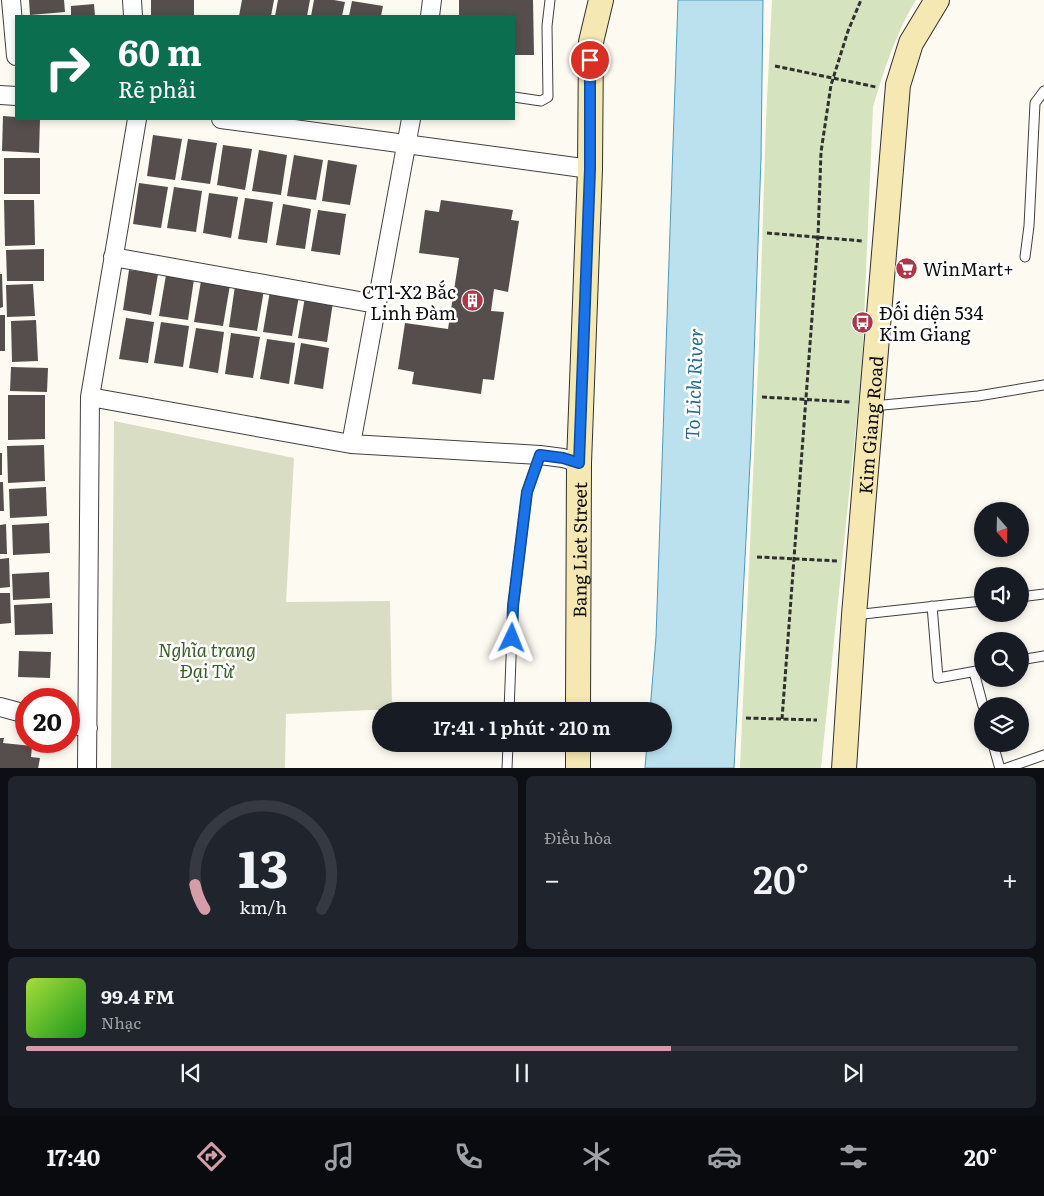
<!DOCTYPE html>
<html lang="vi">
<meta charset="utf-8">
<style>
:root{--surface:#171b24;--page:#20242c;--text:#f1f3f6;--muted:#9ea1a6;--line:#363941;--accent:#d39ea8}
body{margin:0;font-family:Literata,serif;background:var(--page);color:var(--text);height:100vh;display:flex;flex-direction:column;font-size:19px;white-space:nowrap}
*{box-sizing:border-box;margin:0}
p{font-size:16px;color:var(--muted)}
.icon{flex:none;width:28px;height:28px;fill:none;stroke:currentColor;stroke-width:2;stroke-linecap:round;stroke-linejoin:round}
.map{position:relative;height:768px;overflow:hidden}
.drawer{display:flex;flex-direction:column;gap:8px;padding:8px;background:#0d0f14;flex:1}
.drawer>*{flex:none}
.guide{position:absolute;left:15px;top:15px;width:500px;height:105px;border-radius:0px;box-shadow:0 2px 8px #0003;background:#0b6e4f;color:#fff;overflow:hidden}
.needle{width:32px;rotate:160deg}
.fabs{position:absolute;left:974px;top:502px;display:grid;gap:10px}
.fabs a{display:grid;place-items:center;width:55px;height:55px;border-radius:50%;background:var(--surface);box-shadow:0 2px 8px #0003;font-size:25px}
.speed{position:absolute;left:15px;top:688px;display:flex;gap:10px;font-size:25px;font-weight:700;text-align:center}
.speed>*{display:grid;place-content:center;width:65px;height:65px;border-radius:50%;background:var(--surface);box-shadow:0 2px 8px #0003;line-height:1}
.speed .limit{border:8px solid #d22;background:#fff;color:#111}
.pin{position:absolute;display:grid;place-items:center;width:42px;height:42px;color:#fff;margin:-21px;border:2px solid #fff;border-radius:50%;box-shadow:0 1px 5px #0007}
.me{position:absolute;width:55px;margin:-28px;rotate:2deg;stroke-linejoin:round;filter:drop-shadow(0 0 4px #0008)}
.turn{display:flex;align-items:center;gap:18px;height:105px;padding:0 20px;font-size:22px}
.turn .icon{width:65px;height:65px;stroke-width:2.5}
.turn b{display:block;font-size:35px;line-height:42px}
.big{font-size:38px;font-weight:600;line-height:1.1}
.drawer .widget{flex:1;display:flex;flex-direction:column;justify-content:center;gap:8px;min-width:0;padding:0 18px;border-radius:8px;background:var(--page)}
.drawer .dial{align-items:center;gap:0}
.dial svg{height:130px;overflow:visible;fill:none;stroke:var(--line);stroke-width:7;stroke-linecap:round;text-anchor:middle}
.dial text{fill:var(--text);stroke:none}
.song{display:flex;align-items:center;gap:15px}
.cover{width:60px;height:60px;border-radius:8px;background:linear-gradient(135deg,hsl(80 70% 55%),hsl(120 70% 35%))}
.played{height:5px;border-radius:2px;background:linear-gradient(90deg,var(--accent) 65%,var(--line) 65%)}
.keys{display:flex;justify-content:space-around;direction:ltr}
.heat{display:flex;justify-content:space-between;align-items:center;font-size:28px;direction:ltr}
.drawer .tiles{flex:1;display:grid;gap:8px;grid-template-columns:1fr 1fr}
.widget:last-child{grid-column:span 2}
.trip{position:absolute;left:372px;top:702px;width:300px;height:50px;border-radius:25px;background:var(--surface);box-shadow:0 2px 8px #0003;font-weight:600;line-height:50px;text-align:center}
.menu{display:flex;height:80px;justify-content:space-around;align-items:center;background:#090b0e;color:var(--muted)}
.menu .icon{width:35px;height:35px}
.menu .selected{color:var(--accent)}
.menu b{font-size:22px;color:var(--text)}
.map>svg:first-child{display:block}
</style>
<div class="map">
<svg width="1044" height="769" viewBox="0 0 1044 769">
<rect width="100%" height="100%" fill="#fdfaf1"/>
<!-- green -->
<path fill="#d5e4be" d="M772,0H916C896,32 884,70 873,107L862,367L821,768H740L759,343L766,119Z"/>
<!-- cemetery -->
<path fill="#d8ddc4" d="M114,421L294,458L286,602L390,601L392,709L286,714L285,768H111Z"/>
<!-- water -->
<path fill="#bbe1ef" stroke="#4b9bbd" d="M678,0H763L761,158L751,444L734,768H645L647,744H664V711H650L656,637Z"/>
<!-- building -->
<path fill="#554e4c" d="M29,0H64L65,12L30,15Z
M151,0H194V16H151Z
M242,0H274L271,16H239Z
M278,0H310L307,16H275Z
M314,0H334L345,2L342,16H311Z
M459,0H533L534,55H514V16H459Z
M352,1L383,6L381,16H349Z
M94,4L95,16H71V6Z
M3,116L16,117V119H40L39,153L2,151Z
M153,135L182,139L175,180L147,176Z
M188,139L217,143L210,184L181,180Z
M223,145L252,149L245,190L217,185Z
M259,150L287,155L281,195L252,191Z
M294,155L323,160L316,200L287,196Z
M4,158H40V194H4Z
M328,160L357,165L350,205L322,201Z
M139,183L168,187L161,228L133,224Z
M174,187L202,191L196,232L167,228Z
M209,193L238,197L231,238L203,233Z
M245,198L273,202L267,243L238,239Z
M4,200H34L35,245L5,246Z
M441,200L513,210L511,220L519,221L508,292L494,289L491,311L504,312L494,380L483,379L481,394L412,384L414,372L398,369L405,323L448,329L459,258L419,253L425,210L439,212Z
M283,204L311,209L305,249L276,245Z
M318,210L346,214L340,255L311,251Z
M44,249V281H7L6,250Z
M129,270L158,274L151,315L123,310Z
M0,274H2L3,307L0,308Z
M166,275L194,279L188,320L159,316Z
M201,281L230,285L223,326L194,322Z
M33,284L35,316L7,317L6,285Z
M235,286L264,290L257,331L229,327Z
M270,291L299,296L292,336L263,332Z
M305,297L333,302L327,342L298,338Z
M0,315H5V351H0Z
M126,318L154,322L148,363L119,359Z
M36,320L38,361L12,362L11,321Z
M161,322L189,326L183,367L154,363Z
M196,328L224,332L218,373L189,368Z
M231,333L260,337L253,378L225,374Z
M267,339L295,343L289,384L260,379Z
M301,343L329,348L323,389L294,384Z
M11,367L48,368L47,392L10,391Z
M8,395H45V439L8,440Z
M44,445L45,481L8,483L7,446Z
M0,453H2V475H0Z
M0,482H3L4,511H0Z
M46,487L47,516L10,518L9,489Z
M49,523L50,553L13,555L12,525Z
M6,524L7,554H0V525Z
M9,558L10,587L0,588V559Z
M49,572L50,598L13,600L12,574Z
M0,593H10L11,623L0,624Z
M52,603L53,634L15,635L14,605Z
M19,651L51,652L50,678L18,677Z
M0,738H4L3,743L32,746L31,757L40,758L38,769H0Z"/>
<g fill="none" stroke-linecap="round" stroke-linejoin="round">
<defs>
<path id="lane" d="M514,97L541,101L548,97L547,26L550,0
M1025,257L1029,226L1035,103L1044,91
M873,406L978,396L1044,385
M1020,597L1044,594
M932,606L938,678L982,670
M854,615L982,601
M1020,660L1044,656
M974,672L983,706
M509,711L513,606L527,492L540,455
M993,744L1000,769
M507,769L508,744
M1004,769L1044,755"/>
<path id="street" d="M11,0L16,56
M132,0L133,16
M430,16L432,0
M0,95L16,96
M221,119L590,169
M113,257L376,304
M90,397L351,444L540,455L563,458L579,463
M351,444L411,119
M0,707L26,714
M69,724L88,728
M87,769L90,397L137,119"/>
<g id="secondary">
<path id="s1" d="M578,711L579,463L590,169L591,42L601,0"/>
<path d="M578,744V769"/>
<path id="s2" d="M844,769L854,615L898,85L911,43L937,0"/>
</g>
</defs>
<!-- lane casing -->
<use href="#lane" stroke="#414141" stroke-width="11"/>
<!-- street casing -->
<use href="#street" stroke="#414141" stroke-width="20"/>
<!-- secondary casing -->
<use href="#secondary" stroke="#303030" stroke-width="26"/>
<!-- path -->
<path stroke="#303030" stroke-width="3" stroke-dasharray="5 2.5" stroke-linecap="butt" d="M775,66L876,87
M767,233L863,241
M762,397L851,402
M757,557L839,561
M746,718L817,720
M782,719L818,237L821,152L831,85L848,31L861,0"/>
<!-- lane -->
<use href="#lane" stroke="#fff" stroke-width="9"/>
<!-- street -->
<use href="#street" stroke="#fff" stroke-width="18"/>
<!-- secondary -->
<use href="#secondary" stroke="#f6e8b3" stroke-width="24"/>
</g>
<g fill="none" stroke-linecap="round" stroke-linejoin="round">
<defs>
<path id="route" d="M512,638L513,606L527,492L540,455L563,458L579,463L590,169V60"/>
</defs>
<!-- route casing -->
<use href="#route" stroke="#114b97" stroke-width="12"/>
<!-- route -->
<use href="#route" stroke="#1a73e8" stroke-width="9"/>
</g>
<!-- icons -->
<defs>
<symbol id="supermarket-disc" viewBox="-11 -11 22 22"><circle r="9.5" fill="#ae3648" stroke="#fff"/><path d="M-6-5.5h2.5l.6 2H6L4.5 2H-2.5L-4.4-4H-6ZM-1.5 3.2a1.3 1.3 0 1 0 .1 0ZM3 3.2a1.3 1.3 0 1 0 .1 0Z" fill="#fff"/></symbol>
<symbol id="building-disc" viewBox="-11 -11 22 22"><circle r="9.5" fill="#ae3648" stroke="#fff"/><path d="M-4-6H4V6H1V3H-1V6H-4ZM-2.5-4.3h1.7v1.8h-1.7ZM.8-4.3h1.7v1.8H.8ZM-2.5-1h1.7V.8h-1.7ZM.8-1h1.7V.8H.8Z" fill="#fff"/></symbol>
<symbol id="bus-disc" viewBox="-11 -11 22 22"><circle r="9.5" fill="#ae3648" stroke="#fff"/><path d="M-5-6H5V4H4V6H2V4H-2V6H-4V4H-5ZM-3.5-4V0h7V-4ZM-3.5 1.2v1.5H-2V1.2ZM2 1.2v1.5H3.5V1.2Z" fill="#fff"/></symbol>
</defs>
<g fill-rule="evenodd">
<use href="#supermarket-disc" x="894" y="256" width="25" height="25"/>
<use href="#building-disc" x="460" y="288" width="25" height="25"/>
<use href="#bus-disc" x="850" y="310" width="25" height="25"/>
</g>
<g text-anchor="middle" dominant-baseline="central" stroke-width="5" stroke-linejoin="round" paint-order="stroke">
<!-- poi labels -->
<g font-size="18" fill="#0e0e0e" stroke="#fff" text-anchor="start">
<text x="923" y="268">WinMart+</text>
<text x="456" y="291" text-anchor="end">CT1-X2 Bắc<tspan x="456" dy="21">Linh Đàm</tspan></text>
<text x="879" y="312">Đối diện 534<tspan x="879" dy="21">Kim Giang</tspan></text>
</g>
<!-- street labels -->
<g font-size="18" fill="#0e0e0e" stroke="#fff">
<text stroke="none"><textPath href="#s2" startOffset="345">Kim Giang Road</textPath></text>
<text stroke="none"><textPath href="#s1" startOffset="161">Bang Liet Street</textPath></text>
</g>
<!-- park labels -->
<g font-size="18" font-style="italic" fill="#375e26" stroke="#fff">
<text x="207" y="649">Nghĩa trang<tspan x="207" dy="21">Đại Từ</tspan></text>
</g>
<!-- water labels -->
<g font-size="19" font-style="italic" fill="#266d91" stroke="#fff">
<text transform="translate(693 384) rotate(-88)">To Lich River</text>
</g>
</g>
</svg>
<div class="fabs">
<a><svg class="needle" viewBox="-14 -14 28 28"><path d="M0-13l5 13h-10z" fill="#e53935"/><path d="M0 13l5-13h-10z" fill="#9ea1a6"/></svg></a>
<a><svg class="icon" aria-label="sound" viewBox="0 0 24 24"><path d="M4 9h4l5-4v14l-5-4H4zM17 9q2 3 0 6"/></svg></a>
<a><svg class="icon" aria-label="search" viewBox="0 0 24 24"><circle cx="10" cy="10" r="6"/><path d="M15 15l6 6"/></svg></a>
<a><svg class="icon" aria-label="layers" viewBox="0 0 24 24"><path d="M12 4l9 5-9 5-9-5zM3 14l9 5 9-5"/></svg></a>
</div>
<div class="speed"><div class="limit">20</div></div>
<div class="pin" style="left:590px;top:60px;background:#d93025"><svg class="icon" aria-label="arrive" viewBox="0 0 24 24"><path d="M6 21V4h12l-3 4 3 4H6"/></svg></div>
<svg class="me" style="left:512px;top:638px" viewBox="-20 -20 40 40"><path d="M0-17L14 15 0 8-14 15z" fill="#1a73e8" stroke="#fff" stroke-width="4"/></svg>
<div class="trip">17:41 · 1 phút · 210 m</div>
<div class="guide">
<div class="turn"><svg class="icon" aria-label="right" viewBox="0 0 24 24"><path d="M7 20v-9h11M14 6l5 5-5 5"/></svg><div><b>60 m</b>Rẽ phải</div></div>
</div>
</div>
<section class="drawer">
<div class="tiles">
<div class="widget dial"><svg viewBox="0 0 100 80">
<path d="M14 69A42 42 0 1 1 86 69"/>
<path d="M14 69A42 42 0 0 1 8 54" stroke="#d39ea8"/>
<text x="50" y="56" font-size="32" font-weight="700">13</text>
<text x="50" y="72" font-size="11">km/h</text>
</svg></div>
<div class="widget"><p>Điều hòa</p>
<div class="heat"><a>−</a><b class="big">20°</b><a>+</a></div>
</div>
<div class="widget">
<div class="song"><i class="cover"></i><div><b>99.4 FM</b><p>Nhạc</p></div></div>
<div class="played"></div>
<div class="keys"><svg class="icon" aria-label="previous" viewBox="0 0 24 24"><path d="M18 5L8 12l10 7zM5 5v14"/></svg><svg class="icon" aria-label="pause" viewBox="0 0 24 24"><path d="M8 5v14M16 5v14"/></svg><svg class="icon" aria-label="next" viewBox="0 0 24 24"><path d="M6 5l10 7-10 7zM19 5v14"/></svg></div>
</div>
</div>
</section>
<nav class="menu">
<b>17:40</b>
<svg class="icon selected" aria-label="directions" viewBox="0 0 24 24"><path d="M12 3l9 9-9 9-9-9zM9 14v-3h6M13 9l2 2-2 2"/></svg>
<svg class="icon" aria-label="music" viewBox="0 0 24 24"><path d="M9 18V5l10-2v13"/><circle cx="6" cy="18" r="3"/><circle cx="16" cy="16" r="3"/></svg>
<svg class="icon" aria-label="phone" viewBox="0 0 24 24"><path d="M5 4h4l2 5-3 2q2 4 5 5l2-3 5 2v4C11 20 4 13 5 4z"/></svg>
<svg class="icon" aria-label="climate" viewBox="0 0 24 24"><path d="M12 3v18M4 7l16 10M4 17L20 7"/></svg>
<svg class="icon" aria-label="car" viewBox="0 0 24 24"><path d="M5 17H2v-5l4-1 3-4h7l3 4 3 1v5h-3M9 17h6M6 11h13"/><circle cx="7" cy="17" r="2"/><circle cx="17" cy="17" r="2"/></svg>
<svg class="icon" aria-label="filters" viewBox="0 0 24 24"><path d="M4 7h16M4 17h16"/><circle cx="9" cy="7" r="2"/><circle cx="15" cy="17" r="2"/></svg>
<b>20°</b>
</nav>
